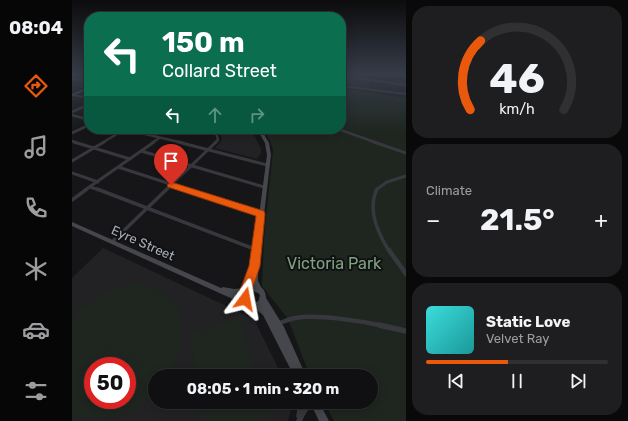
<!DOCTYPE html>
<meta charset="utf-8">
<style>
:root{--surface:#101012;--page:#1e1e20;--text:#f1f3f6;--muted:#9c9d9f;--line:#303032;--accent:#ea580c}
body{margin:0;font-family:Rubik,sans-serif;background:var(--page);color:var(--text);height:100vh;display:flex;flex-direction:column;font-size:15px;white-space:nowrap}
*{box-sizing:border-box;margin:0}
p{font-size:13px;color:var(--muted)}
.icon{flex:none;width:22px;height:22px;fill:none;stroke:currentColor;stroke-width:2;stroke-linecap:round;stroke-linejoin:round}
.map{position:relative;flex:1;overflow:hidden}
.sheet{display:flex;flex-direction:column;gap:6px;padding:6px;background:#09090a;width:222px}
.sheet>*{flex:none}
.banner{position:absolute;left:12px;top:12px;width:262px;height:122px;border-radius:16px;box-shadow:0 2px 10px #0003,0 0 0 1px var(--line);background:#0b6e4f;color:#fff;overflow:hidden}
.speed{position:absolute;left:12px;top:357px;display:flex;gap:8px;font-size:20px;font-weight:700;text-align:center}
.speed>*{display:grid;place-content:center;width:52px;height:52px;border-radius:50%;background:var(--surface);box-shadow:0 2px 10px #0003,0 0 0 1px var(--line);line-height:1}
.speed .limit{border:6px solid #d22;background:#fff;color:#111}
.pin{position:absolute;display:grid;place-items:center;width:34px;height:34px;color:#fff;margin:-41px -17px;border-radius:50% 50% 50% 0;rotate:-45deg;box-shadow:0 0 4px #0007}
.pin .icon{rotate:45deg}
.me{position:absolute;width:44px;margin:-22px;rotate:13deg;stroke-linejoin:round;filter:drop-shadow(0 0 3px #0008)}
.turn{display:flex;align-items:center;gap:14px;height:84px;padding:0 12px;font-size:18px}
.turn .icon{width:52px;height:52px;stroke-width:2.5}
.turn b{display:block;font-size:28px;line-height:34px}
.lanes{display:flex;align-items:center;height:38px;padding:0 12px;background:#0003;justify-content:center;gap:20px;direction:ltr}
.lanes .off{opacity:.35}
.big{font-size:30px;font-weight:700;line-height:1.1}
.sheet .tile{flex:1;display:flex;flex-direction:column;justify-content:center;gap:6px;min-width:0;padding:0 14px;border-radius:16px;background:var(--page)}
.sheet .dial{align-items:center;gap:0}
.dial svg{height:104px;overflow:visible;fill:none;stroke:var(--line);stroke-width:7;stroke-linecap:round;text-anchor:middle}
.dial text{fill:var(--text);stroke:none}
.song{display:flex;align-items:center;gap:12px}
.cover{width:48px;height:48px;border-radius:6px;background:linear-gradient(135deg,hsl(180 70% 55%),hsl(180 70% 35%))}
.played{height:4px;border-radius:2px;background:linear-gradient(90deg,var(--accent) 45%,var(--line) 45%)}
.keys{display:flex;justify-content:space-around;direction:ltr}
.heat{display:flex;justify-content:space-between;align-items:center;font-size:22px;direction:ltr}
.trip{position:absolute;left:76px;top:369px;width:230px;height:40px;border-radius:20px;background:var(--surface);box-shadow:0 2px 10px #0003,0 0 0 1px var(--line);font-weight:700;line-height:40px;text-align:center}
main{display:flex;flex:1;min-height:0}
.dock{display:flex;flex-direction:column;width:72px;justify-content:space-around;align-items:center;background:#060607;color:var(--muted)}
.dock .icon{width:28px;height:28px}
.dock .selected{color:var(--accent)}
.dock b{font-size:18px;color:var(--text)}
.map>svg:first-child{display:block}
</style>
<main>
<nav class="dock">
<b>08:04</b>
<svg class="icon selected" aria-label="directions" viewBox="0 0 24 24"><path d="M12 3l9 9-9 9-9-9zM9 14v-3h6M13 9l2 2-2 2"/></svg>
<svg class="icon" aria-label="music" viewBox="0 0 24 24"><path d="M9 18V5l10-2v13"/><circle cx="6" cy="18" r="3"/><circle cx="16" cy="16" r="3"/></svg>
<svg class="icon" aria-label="phone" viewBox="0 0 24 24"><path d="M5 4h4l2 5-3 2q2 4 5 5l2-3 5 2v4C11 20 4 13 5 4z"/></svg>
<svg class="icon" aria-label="climate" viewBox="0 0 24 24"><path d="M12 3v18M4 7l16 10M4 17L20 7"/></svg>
<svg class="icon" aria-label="car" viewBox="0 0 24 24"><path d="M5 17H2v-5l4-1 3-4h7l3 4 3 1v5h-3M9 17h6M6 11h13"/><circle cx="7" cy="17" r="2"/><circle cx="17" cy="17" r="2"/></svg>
<svg class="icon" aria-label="filters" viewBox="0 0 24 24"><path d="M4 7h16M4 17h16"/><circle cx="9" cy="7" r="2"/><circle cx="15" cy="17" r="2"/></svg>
</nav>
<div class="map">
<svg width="334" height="421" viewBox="0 0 334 421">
<rect width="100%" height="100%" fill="#161618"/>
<!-- built -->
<path fill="#222225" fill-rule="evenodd" d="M147,129H179L189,149V153L185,159L143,148L150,140Z
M31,248L182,319L210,376H83V402H221L216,421H0V278ZM21,366H55V400H21Z"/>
<!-- green -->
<path fill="#1e261f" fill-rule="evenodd" d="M270,77L297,81L298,82L297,88L269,84Z
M269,88L334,98V421H262L252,402H299V376H238L216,319L190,286L192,239L201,150L198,141L190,129H269Z
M65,284C118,291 118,338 95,376H83V393C58,417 34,421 0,416V320C20,297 36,288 65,284ZM21,366H55V400H21Z
M168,319L184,376H124L118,333Z
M128,402H191L196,421H130Z"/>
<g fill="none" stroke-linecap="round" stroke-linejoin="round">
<!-- stream -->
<path stroke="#2c353c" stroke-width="1" d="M0,77L8,74"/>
<!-- street-far5 -->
<path stroke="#37383d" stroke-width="2" d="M269,76L334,85
M0,79L17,82
M269,86L334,94
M1,95L17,98"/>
<!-- street-far4 -->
<path stroke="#37383d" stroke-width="2.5" d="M0,112L11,107
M0,115L17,120
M52,129L111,143
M143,129L146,140L143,143
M266,129L305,143
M0,133L17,125
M0,141L5,143
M30,143L53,129
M80,143L87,138"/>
<!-- street-far3 -->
<path stroke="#37383d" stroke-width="3" d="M2,142L58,159
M106,142L195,165
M302,142L334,153
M69,151L192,187
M0,161L32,142
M46,167L117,190
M0,173L26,182
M18,187L27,190
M13,190L82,142
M94,190L144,142
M304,190L315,182L334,176"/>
<!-- street-far2 -->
<path stroke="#37383d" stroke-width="3.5" d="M25,189L185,250
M114,189L188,214
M305,189C295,210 306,233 317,251
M0,200L15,189
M40,242L95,189"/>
<!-- street-far1 -->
<path stroke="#37383d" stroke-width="4.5" d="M317,250L334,274
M205,324C211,322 217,319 223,318C245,314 289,321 312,326"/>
<!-- street -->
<path stroke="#37383d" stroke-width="5.5" d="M307,325L334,331
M227,416L229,402
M227,421L233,409L243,404"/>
<!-- secondary -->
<path fill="#45474d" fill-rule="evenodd" d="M319,74L334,75V77L320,75Z
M17,87V89L0,96V94Z
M185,129H189L197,143L199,155L186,266V281L189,287C192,289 194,294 194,298L212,327L234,376H222L191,315L186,311L177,307L176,306L0,226V222L149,288L151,287L162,289L171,288L178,271L180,269L195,155L193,143ZM181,291L186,293L188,295L187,300L185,302L179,301L177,298V292ZM170,294V297L164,295Z
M238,402H247L257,421H247Z"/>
</g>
<!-- sky -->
<linearGradient id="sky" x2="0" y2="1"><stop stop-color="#0c0c0d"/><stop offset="0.56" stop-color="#363c48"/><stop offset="1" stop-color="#363c48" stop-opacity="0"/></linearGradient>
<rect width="334" height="133" fill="url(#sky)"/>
<!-- route -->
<path fill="#ea580c" stroke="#983908" d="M99,182L192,211L193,214L188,266L179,293V299L177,304L173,305L169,304L167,293L177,266L184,216L96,187L95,185Z"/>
<g text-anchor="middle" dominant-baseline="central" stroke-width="4" stroke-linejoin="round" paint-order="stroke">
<!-- street labels -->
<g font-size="13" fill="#a8adb8" stroke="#111113">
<text transform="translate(71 243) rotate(24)">Eyre Street</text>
</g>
<!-- near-park labels -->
<g font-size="16" fill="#7fa381" stroke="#111113">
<text x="262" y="263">Victoria Park</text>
</g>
</g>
</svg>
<div class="speed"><div class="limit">50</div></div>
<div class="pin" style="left:99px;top:185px;background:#d93025"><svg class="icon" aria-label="arrive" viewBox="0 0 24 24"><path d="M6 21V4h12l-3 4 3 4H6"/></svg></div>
<svg class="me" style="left:173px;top:299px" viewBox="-20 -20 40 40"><path d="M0-17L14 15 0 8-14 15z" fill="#ea580c" stroke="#fff" stroke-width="4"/></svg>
<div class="trip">08:05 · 1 min · 320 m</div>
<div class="banner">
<div class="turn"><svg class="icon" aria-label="left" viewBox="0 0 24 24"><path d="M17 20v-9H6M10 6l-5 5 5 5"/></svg><div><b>150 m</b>Collard Street</div></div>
<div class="lanes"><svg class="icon" aria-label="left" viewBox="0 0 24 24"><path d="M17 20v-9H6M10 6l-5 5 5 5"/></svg><svg class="icon off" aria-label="ahead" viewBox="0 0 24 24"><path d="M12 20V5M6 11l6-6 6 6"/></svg><svg class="icon off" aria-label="right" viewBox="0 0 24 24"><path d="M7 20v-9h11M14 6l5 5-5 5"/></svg></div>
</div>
</div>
<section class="sheet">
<div class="tile dial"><svg viewBox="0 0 100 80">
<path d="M14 69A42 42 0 1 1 86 69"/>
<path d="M14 69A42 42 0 0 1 22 16" stroke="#ea580c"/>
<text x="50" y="56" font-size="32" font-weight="700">46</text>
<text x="50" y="72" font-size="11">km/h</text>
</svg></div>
<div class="tile"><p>Climate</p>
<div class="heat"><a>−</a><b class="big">21.5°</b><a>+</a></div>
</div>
<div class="tile">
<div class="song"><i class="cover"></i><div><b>Static Love</b><p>Velvet Ray</p></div></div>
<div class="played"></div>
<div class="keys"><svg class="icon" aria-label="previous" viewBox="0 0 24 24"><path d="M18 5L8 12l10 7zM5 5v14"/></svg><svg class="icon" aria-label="pause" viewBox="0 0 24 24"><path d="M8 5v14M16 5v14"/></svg><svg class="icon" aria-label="next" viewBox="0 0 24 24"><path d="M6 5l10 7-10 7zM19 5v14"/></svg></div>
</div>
</section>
</main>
